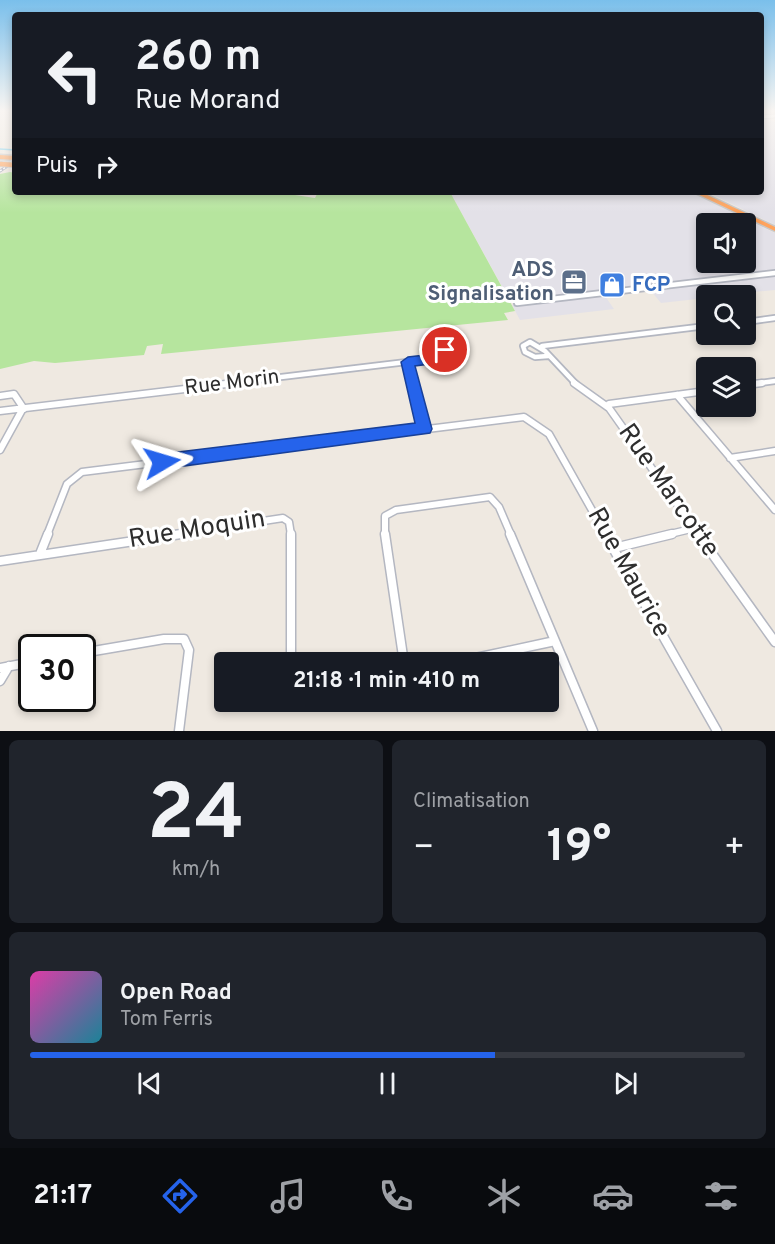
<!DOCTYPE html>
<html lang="fr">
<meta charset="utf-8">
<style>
:root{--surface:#171b24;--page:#20242c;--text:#f1f3f6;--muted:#9ea1a6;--line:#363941;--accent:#2563eb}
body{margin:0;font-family:Overpass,sans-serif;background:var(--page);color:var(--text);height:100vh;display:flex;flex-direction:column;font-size:22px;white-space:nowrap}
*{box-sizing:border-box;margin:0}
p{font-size:20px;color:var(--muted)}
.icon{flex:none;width:33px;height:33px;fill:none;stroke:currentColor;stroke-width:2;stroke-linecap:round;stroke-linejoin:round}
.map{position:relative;height:731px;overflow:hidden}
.details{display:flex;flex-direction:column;gap:9px;padding:9px;background:#0d0f14;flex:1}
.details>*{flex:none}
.banner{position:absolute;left:12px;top:12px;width:752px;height:183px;border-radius:6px;box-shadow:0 3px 9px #0003;background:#171b24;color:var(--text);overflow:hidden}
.fabs{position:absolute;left:696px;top:213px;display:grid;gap:12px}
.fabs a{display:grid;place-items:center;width:60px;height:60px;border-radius:6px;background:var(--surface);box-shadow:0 3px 9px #0003;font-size:30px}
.speed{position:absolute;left:18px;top:634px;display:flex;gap:12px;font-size:30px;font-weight:700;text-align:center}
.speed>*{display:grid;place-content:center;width:78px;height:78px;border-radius:50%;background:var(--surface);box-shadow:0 3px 9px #0003;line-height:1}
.speed .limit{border:3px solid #111;border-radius:9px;background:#fff;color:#111}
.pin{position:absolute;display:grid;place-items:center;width:51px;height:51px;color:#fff;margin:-26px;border:3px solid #fff;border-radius:50%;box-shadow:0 2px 6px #0007}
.me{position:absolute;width:66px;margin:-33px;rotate:83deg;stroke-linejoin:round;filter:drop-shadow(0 0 4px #0008)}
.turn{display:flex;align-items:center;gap:21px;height:126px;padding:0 24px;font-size:27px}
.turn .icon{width:78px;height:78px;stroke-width:2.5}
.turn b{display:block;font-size:42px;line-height:51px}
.then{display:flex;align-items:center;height:57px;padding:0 24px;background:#0003;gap:12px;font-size:22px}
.big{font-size:45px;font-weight:700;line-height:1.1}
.details .card{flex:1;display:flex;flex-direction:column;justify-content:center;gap:9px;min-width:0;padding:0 21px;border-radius:9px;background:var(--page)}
.details .dial{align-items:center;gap:0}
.dial b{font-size:78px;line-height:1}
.song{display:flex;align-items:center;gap:18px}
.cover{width:72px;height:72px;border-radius:9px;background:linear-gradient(135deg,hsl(320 70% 55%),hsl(190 70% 35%))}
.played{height:6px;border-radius:3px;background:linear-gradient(90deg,var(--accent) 65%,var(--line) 65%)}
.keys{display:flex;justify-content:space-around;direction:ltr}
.heat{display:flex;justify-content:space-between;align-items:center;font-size:33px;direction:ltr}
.details .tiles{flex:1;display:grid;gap:9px;grid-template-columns:1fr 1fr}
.card:last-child{grid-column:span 2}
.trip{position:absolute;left:214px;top:652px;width:345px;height:60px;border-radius:6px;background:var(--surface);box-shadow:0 3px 9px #0003;font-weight:700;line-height:60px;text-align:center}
.tabs{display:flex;height:96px;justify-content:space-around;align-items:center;background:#090b0e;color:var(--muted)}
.tabs .icon{width:42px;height:42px}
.tabs .selected{color:var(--accent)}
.tabs b{font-size:27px;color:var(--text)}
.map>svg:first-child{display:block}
</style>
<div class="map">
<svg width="775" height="731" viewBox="0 0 775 731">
<rect width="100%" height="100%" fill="#efe9e1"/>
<!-- industrial -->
<path fill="#e3e1e8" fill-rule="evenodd" d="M765,117L775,122V225L707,192H760L761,118Z
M450,192H691L775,233V271L510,301ZM706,224H746V262H706Z
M775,275V290L706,296V298L661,303L651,291L605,296L614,309L520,320L512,305Z"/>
<!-- green -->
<path fill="#b6e59e" d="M10,172L15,173V192H275L315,198L318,192L398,195L450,192L515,311L504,313L508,320L161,354L163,344L147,346L144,355L55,363L34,361L0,369V174Z"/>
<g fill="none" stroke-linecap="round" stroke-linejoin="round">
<!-- stream -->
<path stroke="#75cff0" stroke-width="1.5" d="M0,149L15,150"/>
<defs>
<path id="street-far3" d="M760,117L775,116"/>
<path id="street-far2" d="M517,303L775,273
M746,322L775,318
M542,346L706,326
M441 357a10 10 0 1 1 20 0a10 10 0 1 1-20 0Z
M548,356L535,357L525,352L523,346L530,342L545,351L576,384
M408,362L413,384
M222,384L440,358
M752,384L775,381"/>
<path id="street-far1" d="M413,383L424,429
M574,383L609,408L699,535
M746,385L762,383
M677,395L775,510
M0,396L14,394L24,409
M609,404L706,391
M0,411L235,383
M0,450L22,410
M730,458L775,451
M47,535L67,484L82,472L524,417L549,434L606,535
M171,535L283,518L289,522L291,535
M385,535V516L396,510L490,497L499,507L511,535
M666,535L695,528"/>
<path id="street" d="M291,534V663
M385,534L404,663
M510,534L593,731
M605,534L717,731
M698,534L775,642
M614,548L672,534
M40,554L48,534
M0,561L181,534
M82,653L164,639H184L189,650L179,731
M452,663L555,641
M0,668L32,662
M0,681L9,666"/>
<path id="highway" d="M0,155L15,156V160L0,159Z
M693,192H701L775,227V231Z"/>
</defs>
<!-- street-far3 casing -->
<use href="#street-far3" stroke="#b4b7c1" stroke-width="4.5"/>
<!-- street-far2 casing -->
<use href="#street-far2" stroke="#b4b7c1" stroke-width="8"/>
<!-- street-far1 casing -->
<use href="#street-far1" stroke="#b4b7c1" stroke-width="9"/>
<!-- street casing -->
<use href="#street" stroke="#b4b7c1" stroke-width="11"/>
<!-- highway casing -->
<use href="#highway" stroke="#c9c9c9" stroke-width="3"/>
<!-- street-far3 -->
<use href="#street-far3" stroke="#fff" stroke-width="3"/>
<!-- street-far2 -->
<use href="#street-far2" stroke="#fff" stroke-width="4.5"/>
<!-- street-far1 -->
<use href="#street-far1" stroke="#fff" stroke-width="6"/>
<!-- street -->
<use href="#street" stroke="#fff" stroke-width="8"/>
<!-- highway -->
<use href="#highway" fill="#ffa35c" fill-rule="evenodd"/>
<defs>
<path id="rail" d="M0,171L15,161"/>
</defs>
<!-- rail casing -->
<use href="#rail" stroke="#a3a6b8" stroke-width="3"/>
<!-- rail -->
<use href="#rail" stroke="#fff" stroke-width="1.5" stroke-dasharray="2" stroke-linecap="butt"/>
<defs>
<path id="highway-bridge" d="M0,164L15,165"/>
</defs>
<!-- highway-bridge casing -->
<use href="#highway-bridge" stroke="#c9c9c9" stroke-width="6" stroke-linecap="butt"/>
<!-- highway-bridge -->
<use href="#highway-bridge" stroke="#ffa35c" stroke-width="4.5"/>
</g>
<!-- sky -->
<linearGradient id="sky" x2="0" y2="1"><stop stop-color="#7abfeb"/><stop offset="0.52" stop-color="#f8f5f2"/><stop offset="1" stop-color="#f8f5f2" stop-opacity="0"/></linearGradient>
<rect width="775" height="213" fill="url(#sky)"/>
<!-- route -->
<path fill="#2563eb" stroke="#184099" stroke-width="1.5" d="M445,345L451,350L445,362L415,366L432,429L430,433L162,469L156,467L154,462L156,457L162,454L415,423L401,362L408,357L434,354Z"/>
<!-- icons -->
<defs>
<symbol id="office-square" viewBox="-11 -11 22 22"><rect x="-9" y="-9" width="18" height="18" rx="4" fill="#5c6f8a" stroke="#fff"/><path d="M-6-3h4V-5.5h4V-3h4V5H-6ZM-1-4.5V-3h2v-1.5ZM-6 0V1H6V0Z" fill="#fff"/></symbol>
<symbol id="shop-square" viewBox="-11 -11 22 22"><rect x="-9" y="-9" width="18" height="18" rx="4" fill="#3f7fe0" stroke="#fff"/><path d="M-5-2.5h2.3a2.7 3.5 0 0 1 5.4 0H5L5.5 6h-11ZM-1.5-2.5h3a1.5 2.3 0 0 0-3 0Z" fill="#fff"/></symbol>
</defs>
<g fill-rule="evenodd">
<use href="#office-square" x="559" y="267" width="30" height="30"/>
<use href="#shop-square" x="597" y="270" width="30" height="30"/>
</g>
<g text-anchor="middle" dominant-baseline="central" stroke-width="6" stroke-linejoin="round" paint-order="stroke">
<!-- service labels -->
<g font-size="21" font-weight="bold" fill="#4e5e75" stroke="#fff" text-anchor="end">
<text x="554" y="270">ADS<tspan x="554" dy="24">Signalisation</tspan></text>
</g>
<!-- shop labels -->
<g font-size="21" font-weight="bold" fill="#366cbe" stroke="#fff" text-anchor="start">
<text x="632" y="285">FCP</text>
</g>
<!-- street labels -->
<g font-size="21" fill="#2e2e2e" stroke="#fff">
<text transform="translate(232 383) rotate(-7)">Rue Morin</text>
</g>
<!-- near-street labels -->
<g font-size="26" fill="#2e2e2e" stroke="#fff">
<text transform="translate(668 491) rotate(55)">Rue Marcotte</text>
<text transform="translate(197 530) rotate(-9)">Rue Moquin</text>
<text transform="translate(628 573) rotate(61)">Rue Maurice</text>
</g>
</g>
</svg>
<div class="fabs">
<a><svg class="icon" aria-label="sound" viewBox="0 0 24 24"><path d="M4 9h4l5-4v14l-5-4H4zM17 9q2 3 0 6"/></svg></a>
<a><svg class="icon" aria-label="search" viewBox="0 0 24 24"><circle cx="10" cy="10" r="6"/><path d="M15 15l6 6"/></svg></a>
<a><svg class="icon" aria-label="layers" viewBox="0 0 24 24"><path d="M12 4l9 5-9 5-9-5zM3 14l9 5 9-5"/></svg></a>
</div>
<div class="speed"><div class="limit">30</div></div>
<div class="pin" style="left:445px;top:350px;background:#d93025"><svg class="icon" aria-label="arrive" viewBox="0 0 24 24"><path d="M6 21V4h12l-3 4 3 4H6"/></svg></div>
<svg class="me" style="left:162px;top:462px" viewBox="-20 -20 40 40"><path d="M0-17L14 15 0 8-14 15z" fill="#2563eb" stroke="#fff" stroke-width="4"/></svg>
<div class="trip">21:18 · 1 min · 410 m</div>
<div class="banner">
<div class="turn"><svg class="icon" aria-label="left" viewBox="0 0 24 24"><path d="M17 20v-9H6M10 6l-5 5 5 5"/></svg><div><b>260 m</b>Rue Morand</div></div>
<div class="then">Puis<svg class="icon" aria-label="right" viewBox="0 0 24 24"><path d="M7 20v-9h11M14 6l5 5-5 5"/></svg></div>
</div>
</div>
<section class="details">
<div class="tiles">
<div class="card dial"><b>24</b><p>km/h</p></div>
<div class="card"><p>Climatisation</p>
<div class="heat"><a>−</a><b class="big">19°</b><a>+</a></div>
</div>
<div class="card">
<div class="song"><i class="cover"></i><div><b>Open Road</b><p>Tom Ferris</p></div></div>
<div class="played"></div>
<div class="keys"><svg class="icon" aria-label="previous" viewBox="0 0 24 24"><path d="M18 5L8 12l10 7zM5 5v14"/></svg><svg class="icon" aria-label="pause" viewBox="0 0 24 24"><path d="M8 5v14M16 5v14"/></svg><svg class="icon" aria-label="next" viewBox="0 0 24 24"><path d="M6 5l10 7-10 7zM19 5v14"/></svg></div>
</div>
</div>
</section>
<nav class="tabs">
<b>21:17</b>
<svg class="icon selected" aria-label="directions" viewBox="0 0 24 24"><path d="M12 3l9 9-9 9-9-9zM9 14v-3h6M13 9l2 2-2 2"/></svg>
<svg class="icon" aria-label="music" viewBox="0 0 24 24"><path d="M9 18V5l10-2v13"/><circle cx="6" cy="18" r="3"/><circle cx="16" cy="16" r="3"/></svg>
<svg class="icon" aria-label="phone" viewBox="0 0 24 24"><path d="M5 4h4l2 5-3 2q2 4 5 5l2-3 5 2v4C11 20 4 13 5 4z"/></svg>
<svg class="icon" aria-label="climate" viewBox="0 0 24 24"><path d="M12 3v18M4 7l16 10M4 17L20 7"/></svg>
<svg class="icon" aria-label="car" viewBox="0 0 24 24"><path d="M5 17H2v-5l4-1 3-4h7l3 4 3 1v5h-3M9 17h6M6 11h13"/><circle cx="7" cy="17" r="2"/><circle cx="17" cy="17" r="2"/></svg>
<svg class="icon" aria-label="filters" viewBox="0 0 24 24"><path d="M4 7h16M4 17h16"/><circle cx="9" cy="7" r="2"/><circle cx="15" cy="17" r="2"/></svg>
</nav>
